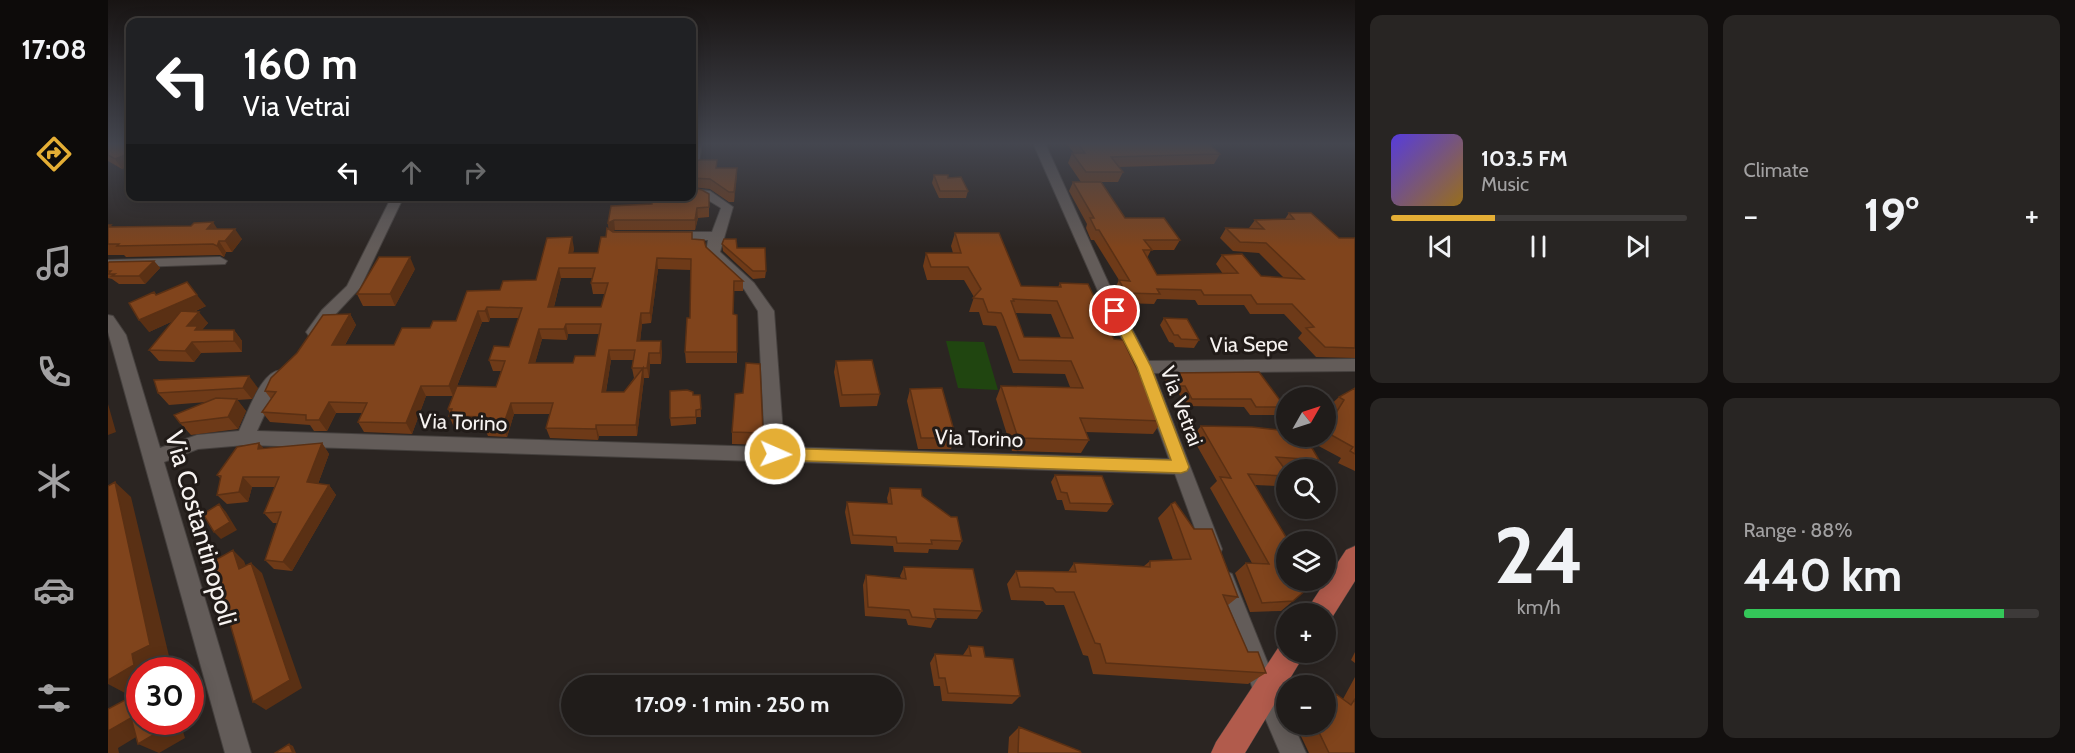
<!DOCTYPE html>
<meta charset="utf-8">
<style>
:root{--surface:#201c1a;--page:#282523;--text:#f1f3f6;--muted:#a2a1a2;--line:#3d3a39;--accent:#e4ae35}
body{margin:0;font-family:Cabin,sans-serif;background:var(--page);color:var(--text);height:100vh;display:flex;flex-direction:column;font-size:22px;white-space:nowrap}
*{box-sizing:border-box;margin:0}
p{font-size:20px;color:var(--muted)}
.icon{flex:none;width:33px;height:33px;fill:none;stroke:currentColor;stroke-width:2;stroke-linecap:round;stroke-linejoin:round}
.map{position:relative;flex:1;overflow:hidden}
.sheet{display:flex;flex-direction:column;gap:15px;padding:15px;background:#120f0e;width:720px}
.sheet>*{flex:none}
.guide{position:absolute;left:18px;top:18px;width:570px;height:183px;border-radius:12px;box-shadow:0 3px 15px #0003,0 0 0 2px var(--line);background:#202124;color:#fff;overflow:hidden}
.needle{width:39px;rotate:51deg}
.tools{position:absolute;left:1168px;top:387px;display:grid;gap:12px}
.tools a{display:grid;place-items:center;width:60px;height:60px;border-radius:50%;background:var(--surface);box-shadow:0 3px 15px #0003,0 0 0 2px var(--line);font-size:30px}
.speed{position:absolute;left:18px;top:657px;display:flex;gap:12px;font-size:30px;font-weight:700;text-align:center}
.speed>*{display:grid;place-content:center;width:78px;height:78px;border-radius:50%;background:var(--surface);box-shadow:0 3px 15px #0003,0 0 0 2px var(--line);line-height:1}
.speed .limit{border:9px solid #d22;background:#fff;color:#111}
.pin{position:absolute;display:grid;place-items:center;width:51px;height:51px;color:#fff;margin:-26px;border:3px solid #fff;border-radius:50%;box-shadow:0 2px 6px #0007}
.me{position:absolute;width:66px;margin:-33px;rotate:92deg;stroke-linejoin:round;filter:drop-shadow(0 0 4px #0008)}
.turn{display:flex;align-items:center;gap:21px;height:126px;padding:0 18px;font-size:27px}
.turn .icon{width:78px;height:78px;stroke-width:2.5}
.turn b{display:block;font-size:42px;line-height:51px}
.lanes{display:flex;align-items:center;height:57px;padding:0 18px;background:#0003;justify-content:center;gap:30px;direction:ltr}
.lanes .off{opacity:.35}
.big{font-size:45px;font-weight:800;line-height:1.1}
.sheet .tile{flex:1;display:flex;flex-direction:column;justify-content:center;gap:9px;min-width:0;padding:0 21px;border-radius:12px;background:var(--page)}
.sheet .dial{align-items:center;gap:0}
.dial b{font-size:78px;line-height:1}
.song{display:flex;align-items:center;gap:18px}
.cover{width:72px;height:72px;border-radius:9px;background:linear-gradient(135deg,hsl(250 70% 55%),hsl(40 70% 35%))}
.played{height:6px;border-radius:3px;background:linear-gradient(90deg,var(--accent) 35%,var(--line) 35%)}
.keys{display:flex;justify-content:space-around;direction:ltr}
.heat{display:flex;justify-content:space-between;align-items:center;font-size:33px;direction:ltr}
.charge{height:9px;border-radius:4px;background:linear-gradient(90deg,#34c759 88%,var(--line) 0)}
.sheet .tiles{flex:1;display:grid;gap:15px;grid-template-columns:repeat(2,1fr)}
.trip{position:absolute;left:453px;top:675px;width:342px;height:60px;border-radius:30px;background:var(--surface);box-shadow:0 3px 15px #0003,0 0 0 2px var(--line);font-weight:800;line-height:60px;text-align:center}
main{display:flex;flex:1;min-height:0}
.tab-bar{display:flex;flex-direction:column;width:108px;justify-content:space-around;align-items:center;background:#0d0b0a;color:var(--muted)}
.tab-bar .icon{width:42px;height:42px}
.tab-bar .selected{color:var(--accent)}
.tab-bar b{font-size:27px;color:var(--text)}
.map>svg:first-child{display:block}
</style>
<main>
<nav class="tab-bar">
<b>17:08</b>
<svg class="icon selected" aria-label="directions" viewBox="0 0 24 24"><path d="M12 3l9 9-9 9-9-9zM9 14v-3h6M13 9l2 2-2 2"/></svg>
<svg class="icon" aria-label="music" viewBox="0 0 24 24"><path d="M9 18V5l10-2v13"/><circle cx="6" cy="18" r="3"/><circle cx="16" cy="16" r="3"/></svg>
<svg class="icon" aria-label="phone" viewBox="0 0 24 24"><path d="M5 4h4l2 5-3 2q2 4 5 5l2-3 5 2v4C11 20 4 13 5 4z"/></svg>
<svg class="icon" aria-label="climate" viewBox="0 0 24 24"><path d="M12 3v18M4 7l16 10M4 17L20 7"/></svg>
<svg class="icon" aria-label="car" viewBox="0 0 24 24"><path d="M5 17H2v-5l4-1 3-4h7l3 4 3 1v5h-3M9 17h6M6 11h13"/><circle cx="7" cy="17" r="2"/><circle cx="17" cy="17" r="2"/></svg>
<svg class="icon" aria-label="filters" viewBox="0 0 24 24"><path d="M4 7h16M4 17h16"/><circle cx="9" cy="7" r="2"/><circle cx="15" cy="17" r="2"/></svg>
</nav>
<div class="map">
<svg width="1247" height="753" viewBox="0 0 1247 753">
<rect width="100%" height="100%" fill="#2b2522"/>
<!-- green -->
<path fill="#204510" d="M838,341L876,342L890,390L850,388Z"/>
<g fill="none" stroke-linecap="round" stroke-linejoin="round">
<defs>
<path id="minor" d="M584,143H594L590,168L584,172Z
M925,143H937L1004,291L1041,361L1247,359V371L1046,373L1114,549L1111,556L1104,558L1097,556L1067,474L137,445L90,449L56,462L143,753H117L0,332V315L5,316L18,335L52,448L89,435L131,431C139,415 155,364 177,371L179,375L169,387L149,431L657,447L650,311L636,289L600,256L598,253L600,240H563L556,236L563,232H604L613,208L595,197L583,196L584,189L602,191L625,207L612,252L646,283L666,311L676,447L1061,459L1028,367L990,291Z
M284,196H296L252,288L224,318L211,336H201L198,332L214,310L239,286Z
M112,257L119,261L117,264L0,268V260Z
M1117,571L1124,574L1179,711V724H1185L1198,753H1172L1146,692L1106,581L1110,574Z"/>
<path id="major" d="M1247,546V581L1220,624H1218V614H1196L1238,550Z
M1179,640V652H1198L1137,753H1103L1108,742L1174,642Z"/>
</defs>
<!-- minor casing -->
<use href="#minor" stroke="#45403e" stroke-width="2"/>
<!-- major casing -->
<use href="#major" stroke="#45403e" stroke-width="1"/>
<!-- minor -->
<use href="#minor" fill="#635c59" fill-rule="evenodd"/>
<!-- major -->
<use href="#major" fill="#b15b4c" fill-rule="evenodd"/>
</g>
<!-- wall -->
<path fill="#6e3a18" fill-rule="evenodd" d="M0,143H22V165L14,169L0,161Z
M958,143H1100L1112,154L1106,164L1011,167L1015,172L1010,182H993L1017,218L1072,240L1066,250H1043L1039,258L1049,275L1115,274L1108,264L1114,255L1153,276L1176,278L1151,253L1125,251L1112,238L1118,228H1141L1147,220L1177,219L1181,213L1231,238H1247V358L1208,357L1190,338L1194,333L1176,314H1142L1136,305H1090L1087,300L1049,299L1046,304L1013,303L1006,290L1011,280L986,240H983L978,228L979,224L961,191L965,182H973L960,163L964,153H966Z
M584,165L609,168H629L626,202H621L602,189L584,187Z
M826,175L840,178L860,191L858,198H831L824,183Z
M601,194V217L590,218L587,230H507L504,231L584,232V239L598,247L635,281V291H626L625,314L629,315V363H578L577,352L582,318L583,270L550,269L543,323L534,324L532,341L554,351L553,364H542L541,378H536L529,436H491L490,440L442,438L438,428L442,414H406L399,437L380,436L376,427H346L341,416L342,414L340,409L345,396H318L304,434L256,432L250,422L254,413H228L219,431H206L202,425L162,422L154,412L163,399L157,391L242,314L248,325L237,345H286L322,328L348,321L392,290L428,280L466,248L465,253H490L501,229L500,223L544,204ZM453,278H484L483,283L485,294H497L493,307H446ZM382,318H411L401,347L381,360L385,371H393L388,387L349,386L374,322H381ZM460,334H491L487,356L465,363H427L434,339L459,340ZM503,360H525L524,368L526,378L516,392H498Z
M0,225L5,227L109,229L134,239L124,252H118L116,257L112,255L18,257L16,255H0Z
M847,233L913,286L950,287L952,283L1006,339L1054,421L1045,434L977,432L981,440L973,453L904,451L888,399L893,386L962,387L957,374L905,373L890,330L888,326L875,325L871,312H861L866,297L856,280H819L815,266L818,253H845L843,246ZM907,313L943,314L953,338L916,337Z
M614,244L629,248L658,271L657,278L645,279L615,251Z
M46,261L52,268L37,284H11L4,279L0,278V263Z
M307,269L287,306H255L249,294Z
M49,295L98,306L86,312L100,323L94,330H126L134,341V352L93,353L86,362L51,361L41,350L65,321L41,332Z
M1056,318L1091,340L1086,348L1067,347L1065,343L1061,342L1052,325Z
M728,361L772,394L769,406L732,407L726,372Z
M1063,373L1177,407L1170,415H1142L1136,407L1078,406L1071,394L1064,393L1057,381Z
M46,380L150,388L144,399L129,400L138,411L130,429L83,435L72,423L99,402L61,405L50,393Z
M1247,388V471L1230,463L1233,458L1205,443L1209,436H1218V422L1225,411L1219,408L1231,397Z
M802,389L848,438L843,449H810L799,401Z
M585,395H592L593,417H588V424L563,426L562,418Z
M1093,426L1211,460L1200,470L1177,469L1179,472V479L1171,486L1147,485L1185,601L1173,611L1142,612L1127,573L1138,563H1144L1102,488L1109,481L1084,437Z
M624,432L655,433V445L624,444Z
M214,443L221,454L210,484L221,485L228,495L184,571L166,569L157,560L169,523H165L156,513L167,487H144L140,502L119,504L109,495L113,479L109,475L156,449Z
M947,475L1005,504L999,512L957,510L954,500H949L943,482Z
M782,488L814,496L854,541L850,550L821,549L820,553L786,552L785,546L743,544L737,512L739,502L780,504L779,498Z
M1063,504L1130,597L1120,605L1140,652L1158,673L1140,684L985,674L980,656L975,655L956,605H938L935,601L903,600L899,584L908,571L960,572L966,563L1036,566L1042,561L1065,560L1050,518Z
M796,567L874,611L869,619L828,618L823,628L800,625L798,619L757,616L755,585L758,575L793,578L792,576Z
M861,646L877,657L912,696L904,704L834,701L832,686H826L822,663L827,654L855,655Z
M1247,652V663L1243,660Z
M1247,677V753H1201L1192,734L1198,724H1218V699L1228,694L1235,699Z
M911,727L973,753H900L901,737Z"/>
<!-- shaded-wall -->
<path fill="#5a3014" d="M22,153V165L14,169L7,159Z
M629,168V177L626,202V192Z
M589,208L590,218L587,230V220Z
M506,220L507,230L501,233L500,223Z
M105,222L112,233L99,229Z
M127,229L134,239L124,252L117,241Z
M464,237L466,248L463,263L461,253Z
M111,241L118,252L116,257L109,246Z
M302,257L307,269L287,306L282,294Z
M549,258L550,269L543,323L542,313Z
M46,261L52,268L37,284L31,276Z
M451,268L453,278L443,318L440,307Z
M89,295L98,306L41,332L31,320Z
M379,307L382,318L381,322L377,311Z
M370,311L374,322L345,396L341,386Z
M91,312L100,323L90,334L79,326Z
M533,313L534,324L531,351L529,341Z
M242,314L248,325L231,355L224,345Z
M458,324L460,334L459,340L456,329Z
M431,329L434,339L424,374L421,363Z
M126,330L134,341V352L126,341Z
M553,341L554,351L553,364L552,353Z
M84,342L93,353L86,362L77,351Z
M501,350L503,360L496,403L494,392Z
M541,353L542,364L541,378L539,368Z
M535,368L536,379L529,436L528,425Z
M141,376L150,388L144,399L135,388Z
M313,386L318,396L304,434L298,423Z
M129,399L138,411L130,429L120,417Z
M221,402L228,413L219,431L211,420Z
M403,403L406,414L399,437L395,426Z
M0,404L8,432L0,435Z
M488,425L491,436L490,440L488,429Z
M151,443L160,453L150,449Z
M214,443L221,454L207,492L199,482Z
M135,477L144,487L140,502L131,492Z
M7,482L23,497L61,656L43,666L44,670H32V685L17,693L0,684V680L24,654Z
M221,485L228,495L184,571L175,562Z
M111,504L118,512L129,530L113,539L106,532Z
M125,550L136,561L143,579L131,569Z
M143,563L154,573L194,688L158,710L145,702Z
M23,718L43,728L10,748L11,753H0V731Z
M55,722H72L77,738L51,753L30,744Z
M181,744L185,746L188,753H185Z"/>
<!-- building -->
<path fill="#80441c" stroke="#5a3014" stroke-width="1.5" fill-rule="evenodd" d="M0,143H16L22,147V153L7,159L0,155Z
M969,143H1100L1112,154L1003,157L1015,172H978L964,153H977Z
M591,160H609L608,168H629L626,192H621L602,179L584,178V165Z
M826,175H840V178L853,177L860,191H832Z
M965,182H993L1017,218H1056L1072,240H1036L1044,250H1035L1049,275L1130,273L1114,255L1134,254L1153,276L1196,279L1158,243L1132,242L1118,228L1156,229L1147,220L1186,219L1181,213H1203L1231,238H1247V348L1217,347L1198,328L1206,327L1184,304H1149L1143,295H1096L1093,290L1049,289L1052,294L1018,293L1011,280L1022,281L991,230H988L982,218H986Z
M584,188L594,190L601,194V207L589,208L587,220H506L500,223L503,206L544,204L545,196H584Z
M105,222L99,229H127L117,241H111L109,246L105,244L9,246L11,244H0V225H3L1,227L83,226L86,223Z
M499,228L505,232H584V239L596,240L598,247L635,281H626L625,314L629,315V352H577L579,318H582L583,259L549,258L542,313H533L529,341H553L552,353H541L539,368H524L527,350H501L494,392H516L535,368L528,425H488V429L438,428L445,403H403L395,426H375L378,417L341,416L344,409H340L349,386L388,387L397,361L381,360L386,346L401,347L414,308L379,307L377,311H370L341,386H313L298,423L250,422L259,403L221,402L211,420H198V415L154,412L168,392L157,391L163,378L189,353L215,315L242,314L224,345H286L294,328H322L325,321H348L359,291L392,290L395,281L428,280L439,238L464,237L461,253H490L493,237H498ZM451,268H487L483,283H500L493,307H440ZM458,324H493L487,356H467L465,363H421L431,329H456Z
M847,233H891L913,286L953,287L952,283L980,284L1006,339L1015,340L1054,421L972,418L981,440L910,438L893,386L975,388L963,361L911,360L895,317L893,313L880,312L875,299L865,298L873,289L860,267H823L818,253H853ZM905,299L949,301L965,338L916,337L903,301H906Z
M616,239H628L629,248H657L658,271H645L614,244Z
M271,257H302L282,294H249Z
M46,261L31,276H4L7,274H0L3,271H0V263L1,262Z
M79,282L89,295L31,320L21,303L46,292L48,295Z
M73,311L91,312L79,326H90L87,330H126V341L84,342L77,351L41,350Z
M1056,318L1079,319L1091,340L1073,339L1070,335H1066Z
M764,360L772,394L734,395L728,361Z
M638,363L652,364L655,433L624,432L627,394L635,393Z
M1151,372L1177,407H1148L1143,399H1084L1077,386H1070L1063,373Z
M141,376L135,388L50,393L46,380Z
M834,388L848,438H813L802,389Z
M1247,388V454L1242,451L1245,447L1218,432V429L1236,400L1231,397Z
M579,390L585,392V395H592L593,409L588,410V417L562,418V391Z
M108,398L129,399L120,417L72,423L66,415Z
M1093,426L1144,427L1179,431V436H1197L1211,460L1168,457L1179,472V476L1140,474L1181,542H1179V580H1204L1206,583L1185,601L1154,603L1138,563L1161,564L1112,477L1123,478Z
M151,443L150,449L214,443L199,482L221,485L175,562L157,560L173,512L156,513L171,477H135L131,492L109,495L113,476L109,475L129,447Z
M947,475L994,476L1005,504L962,503L959,493L953,492Z
M7,482L42,645L24,654L26,665L0,680V486Z
M782,488L813,489L814,496L843,517H849L854,541L823,540L824,544L789,543L788,537L745,535L739,502L784,504Z
M1067,502L1086,529H1104L1130,597L1115,595L1140,652H1150L1158,673L998,663L992,644L987,643L966,592H948L945,588L912,587L908,571L968,572L966,563L1042,567V561L1083,559L1063,504Z
M111,504L122,522L106,532L95,514Z
M125,550L131,569L143,563L182,680L145,702L104,562Z
M796,567L865,569L874,611L826,609L828,619L804,617L801,610L760,607L758,575L798,579Z
M861,646L875,647L877,657L905,659L912,696L840,693L837,678H831L827,654L863,656Z
M32,692V722H55L57,728L30,744L23,718L0,731V709Z
M1228,694L1243,705L1247,699V753H1221L1208,726L1209,724H1218V709Z
M911,727L972,751L973,753H910Z
M181,744L185,753H167Z"/>
<!-- sky -->
<linearGradient id="sky" x2="0" y2="1"><stop stop-color="#181413"/><stop offset="0.58" stop-color="#44464f"/><stop offset="1" stop-color="#44464f" stop-opacity="0"/></linearGradient>
<rect width="1247" height="248" fill="url(#sky)"/>
<!-- route -->
<path fill="#e4ae35" stroke="#947122" stroke-width="1.5" d="M1007,307L1014,311L1043,367L1081,467L1079,471L1073,473L667,460L662,459L660,454L662,450L667,448L1063,460L1029,367L1001,311Z"/>
<g text-anchor="middle" dominant-baseline="central" stroke-width="6" stroke-linejoin="round" paint-order="stroke">
<!-- street labels -->
<g font-size="21" fill="#f7f3f1" stroke="#211b18">
<text transform="translate(1141 344) rotate(-1)">Via Sepe</text>
<text transform="translate(1074 406) rotate(69)">Via Vetrai</text>
<text transform="translate(355 422) rotate(2)">Via Torino</text>
<text transform="translate(871 438) rotate(2)">Via Torino</text>
</g>
<!-- near-street labels -->
<g font-size="26" fill="#f7f3f1" stroke="#211b18">
<text transform="translate(93 528) rotate(74)">Via Costantinopoli</text>
</g>
</g>
</svg>
<div class="tools">
<a><svg class="needle" viewBox="-14 -14 28 28"><path d="M0-13l5 13h-10z" fill="#e53935"/><path d="M0 13l5-13h-10z" fill="#a2a1a2"/></svg></a>
<a><svg class="icon" aria-label="search" viewBox="0 0 24 24"><circle cx="10" cy="10" r="6"/><path d="M15 15l6 6"/></svg></a>
<a><svg class="icon" aria-label="layers" viewBox="0 0 24 24"><path d="M12 4l9 5-9 5-9-5zM3 14l9 5 9-5"/></svg></a>
<a>+</a>
<a>−</a>
</div>
<div class="speed"><div class="limit">30</div></div>
<div class="pin" style="left:1007px;top:311px;background:#d93025"><svg class="icon" aria-label="arrive" viewBox="0 0 24 24"><path d="M6 21V4h12l-3 4 3 4H6"/></svg></div>
<svg class="me" style="left:667px;top:454px" viewBox="-20 -20 40 40"><circle r="17" fill="#e4ae35" stroke="#fff" stroke-width="3"/><path d="M0-11L8 9 0 5-8 9z" fill="#fff"/></svg>
<div class="trip">17:09 · 1 min · 250 m</div>
<div class="guide">
<div class="turn"><svg class="icon" aria-label="left" viewBox="0 0 24 24"><path d="M17 20v-9H6M10 6l-5 5 5 5"/></svg><div><b>160 m</b>Via Vetrai</div></div>
<div class="lanes"><svg class="icon" aria-label="left" viewBox="0 0 24 24"><path d="M17 20v-9H6M10 6l-5 5 5 5"/></svg><svg class="icon off" aria-label="ahead" viewBox="0 0 24 24"><path d="M12 20V5M6 11l6-6 6 6"/></svg><svg class="icon off" aria-label="right" viewBox="0 0 24 24"><path d="M7 20v-9h11M14 6l5 5-5 5"/></svg></div>
</div>
</div>
<section class="sheet">
<div class="tiles">
<div class="tile">
<div class="song"><i class="cover"></i><div><b>103.5 FM</b><p>Music</p></div></div>
<div class="played"></div>
<div class="keys"><svg class="icon" aria-label="previous" viewBox="0 0 24 24"><path d="M18 5L8 12l10 7zM5 5v14"/></svg><svg class="icon" aria-label="pause" viewBox="0 0 24 24"><path d="M8 5v14M16 5v14"/></svg><svg class="icon" aria-label="next" viewBox="0 0 24 24"><path d="M6 5l10 7-10 7zM19 5v14"/></svg></div>
</div>
<div class="tile"><p>Climate</p>
<div class="heat"><a>−</a><b class="big">19°</b><a>+</a></div>
</div>
<div class="tile dial"><b>24</b><p>km/h</p></div>
<div class="tile"><p>Range · 88%</p><b class="big">440 km</b><div class="charge"></div></div>
</div>
</section>
</main>
